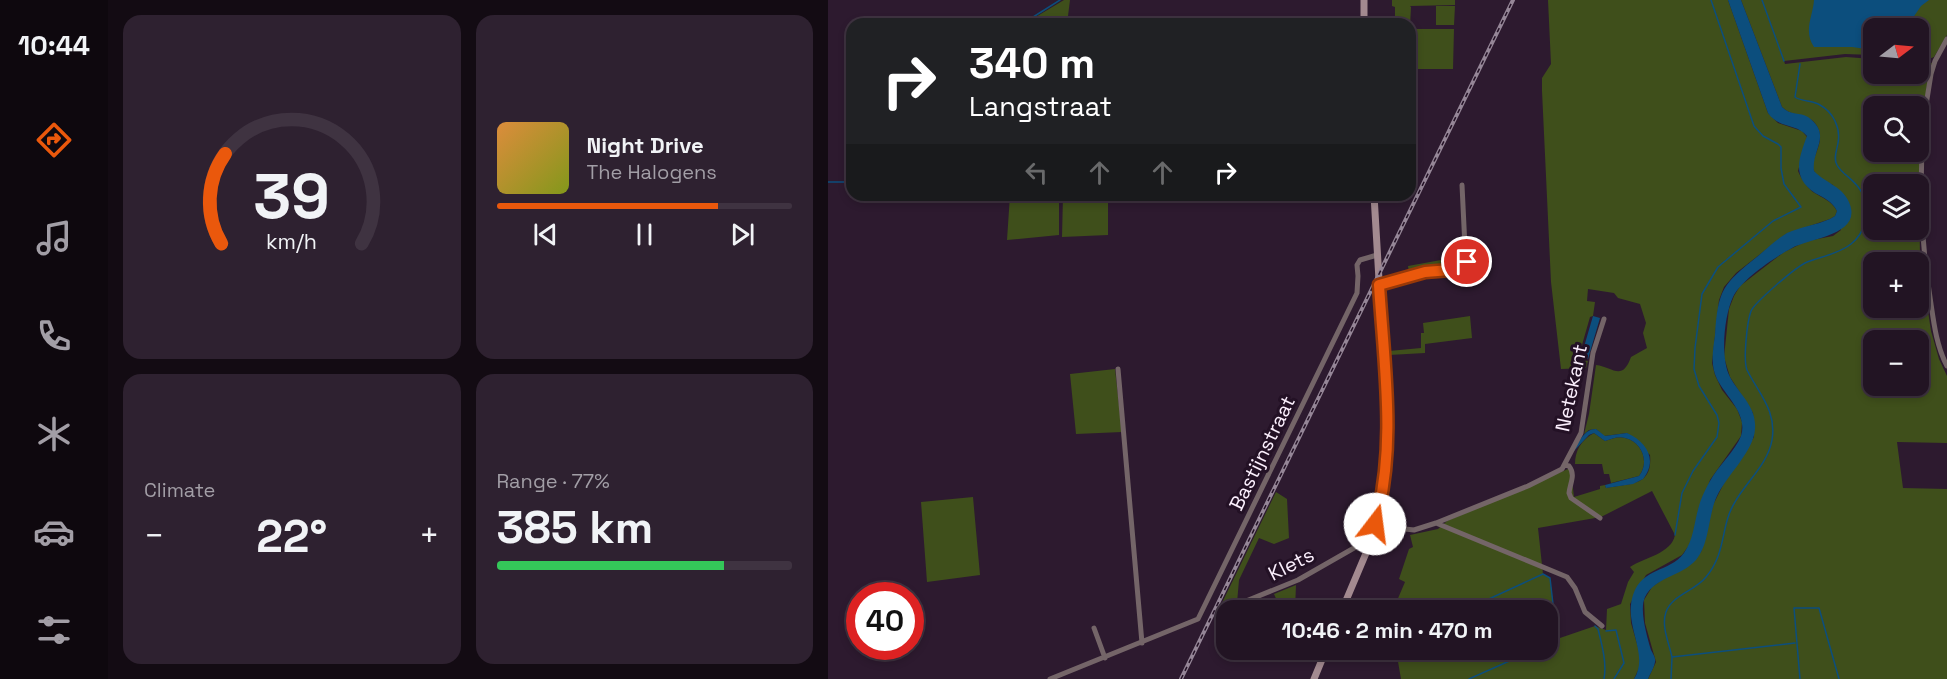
<!DOCTYPE html>
<meta charset="utf-8">
<style>
:root{--surface:#221423;--page:#2e2130;--text:#f1f3f6;--muted:#a29ea6;--line:#3f3341;--accent:#ea580c}
body{margin:0;font-family:"Space Grotesk",sans-serif;background:var(--page);color:var(--text);height:100vh;display:flex;flex-direction:column;font-size:22px;white-space:nowrap}
*{box-sizing:border-box;margin:0}
p{font-size:20px;color:var(--muted)}
.icon{flex:none;width:33px;height:33px;fill:none;stroke:currentColor;stroke-width:2;stroke-linecap:round;stroke-linejoin:round}
.map{position:relative;flex:1;overflow:hidden}
.drawer{display:flex;flex-direction:column;gap:15px;padding:15px;background:#130b13;width:720px}
.drawer>*{flex:none}
.hud{position:absolute;left:18px;top:18px;width:570px;height:183px;border-radius:18px;box-shadow:0 3px 9px #0003,0 0 0 2px var(--line);background:#202124;color:#fff;overflow:hidden}
.needle{width:39px;rotate:74deg}
.tools{position:absolute;left:1035px;top:18px;display:grid;gap:12px}
.tools a{display:grid;place-items:center;width:66px;height:66px;border-radius:12px;background:var(--surface);box-shadow:0 3px 9px #0003,0 0 0 2px var(--line);font-size:30px}
.speed{position:absolute;left:18px;top:582px;display:flex;gap:12px;font-size:30px;font-weight:700;text-align:center}
.speed>*{display:grid;place-content:center;width:78px;height:78px;border-radius:50%;background:var(--surface);box-shadow:0 3px 9px #0003,0 0 0 2px var(--line);line-height:1}
.speed .limit{border:9px solid #d22;background:#fff;color:#111}
.pin{position:absolute;display:grid;place-items:center;width:51px;height:51px;color:#fff;margin:-26px;border:3px solid #fff;border-radius:50%;box-shadow:0 2px 6px #0007}
.me{position:absolute;width:66px;margin:-33px;rotate:15deg;stroke-linejoin:round;filter:drop-shadow(0 0 4px #0008)}
.turn{display:flex;align-items:center;gap:21px;height:126px;padding:0 24px;font-size:27px}
.turn .icon{width:78px;height:78px;stroke-width:2.5}
.turn b{display:block;font-size:42px;line-height:51px}
.lanes{display:flex;align-items:center;height:57px;padding:0 24px;background:#0003;justify-content:center;gap:30px;direction:ltr}
.lanes .off{opacity:.35}
.big{font-size:45px;font-weight:800;line-height:1.1}
.drawer .tile{flex:1;display:flex;flex-direction:column;justify-content:center;gap:9px;min-width:0;padding:0 21px;border-radius:18px;background:var(--page)}
.drawer .dial{align-items:center;gap:0}
.dial svg{height:156px;overflow:visible;fill:none;stroke:var(--line);stroke-width:7;stroke-linecap:round;text-anchor:middle}
.dial text{fill:var(--text);stroke:none}
.song{display:flex;align-items:center;gap:18px}
.cover{width:72px;height:72px;border-radius:9px;background:linear-gradient(135deg,hsl(30 70% 55%),hsl(70 70% 35%))}
.played{height:6px;border-radius:3px;background:linear-gradient(90deg,var(--accent) 75%,var(--line) 75%)}
.keys{display:flex;justify-content:space-around;direction:ltr}
.heat{display:flex;justify-content:space-between;align-items:center;font-size:33px;direction:ltr}
.charge{height:9px;border-radius:4px;background:linear-gradient(90deg,#34c759 77%,var(--line) 0)}
.drawer .tiles{flex:1;display:grid;gap:15px;grid-template-columns:repeat(2,1fr)}
.trip{position:absolute;left:388px;top:600px;width:342px;height:60px;border-radius:18px;background:var(--surface);box-shadow:0 3px 9px #0003,0 0 0 2px var(--line);font-weight:800;line-height:60px;text-align:center}
main{display:flex;flex:1;min-height:0}
.tab-bar{display:flex;flex-direction:column;width:108px;justify-content:space-around;align-items:center;background:#0e080e;color:var(--muted)}
.tab-bar .icon{width:42px;height:42px}
.tab-bar .current{color:var(--accent)}
.tab-bar b{font-size:27px;color:var(--text)}
.map>svg:first-child{display:block}
</style>
<main>
<nav class="tab-bar">
<b>10:44</b>
<svg class="icon current" aria-label="directions" viewBox="0 0 24 24"><path d="M12 3l9 9-9 9-9-9zM9 14v-3h6M13 9l2 2-2 2"/></svg>
<svg class="icon" aria-label="music" viewBox="0 0 24 24"><path d="M9 18V5l10-2v13"/><circle cx="6" cy="18" r="3"/><circle cx="16" cy="16" r="3"/></svg>
<svg class="icon" aria-label="phone" viewBox="0 0 24 24"><path d="M5 4h4l2 5-3 2q2 4 5 5l2-3 5 2v4C11 20 4 13 5 4z"/></svg>
<svg class="icon" aria-label="climate" viewBox="0 0 24 24"><path d="M12 3v18M4 7l16 10M4 17L20 7"/></svg>
<svg class="icon" aria-label="car" viewBox="0 0 24 24"><path d="M5 17H2v-5l4-1 3-4h7l3 4 3 1v5h-3M9 17h6M6 11h13"/><circle cx="7" cy="17" r="2"/><circle cx="17" cy="17" r="2"/></svg>
<svg class="icon" aria-label="filters" viewBox="0 0 24 24"><path d="M4 7h16M4 17h16"/><circle cx="9" cy="7" r="2"/><circle cx="15" cy="17" r="2"/></svg>
</nav>
<section class="drawer">
<div class="tiles">
<div class="tile dial"><svg viewBox="0 0 100 80">
<path d="M14 69A42 42 0 1 1 86 69"/>
<path d="M14 69A42 42 0 0 1 16 23" stroke="#ea580c"/>
<text x="50" y="56" font-size="32" font-weight="700">39</text>
<text x="50" y="72" font-size="11">km/h</text>
</svg></div>
<div class="tile">
<div class="song"><i class="cover"></i><div><b>Night Drive</b><p>The Halogens</p></div></div>
<div class="played"></div>
<div class="keys"><svg class="icon" aria-label="previous" viewBox="0 0 24 24"><path d="M18 5L8 12l10 7zM5 5v14"/></svg><svg class="icon" aria-label="pause" viewBox="0 0 24 24"><path d="M8 5v14M16 5v14"/></svg><svg class="icon" aria-label="next" viewBox="0 0 24 24"><path d="M6 5l10 7-10 7zM19 5v14"/></svg></div>
</div>
<div class="tile"><p>Climate</p>
<div class="heat"><a>−</a><b class="big">22°</b><a>+</a></div>
</div>
<div class="tile"><p>Range · 77%</p><b class="big">385 km</b><div class="charge"></div></div>
</div>
</section>
<div class="map">
<svg width="1119" height="679" viewBox="0 0 1119 679">
<rect width="100%" height="100%" fill="#2d1a2f"/>
<!-- green -->
<path fill="#3f4f1b" fill-rule="evenodd" d="M236,0H242L239,24H196Z
M564,0H627V5L582,6L583,7L582,26V24H567V7L564,6Z
M720,0H900L940,113L950,123L974,131L979,137L970,171C973,178 978,186 985,192C994,198 1003,200 1009,211L1007,216L1002,219L958,234L908,273L896,287L891,300L884,363L887,375L894,390L909,409L914,422L913,436L882,480L862,544L854,555L818,575L802,604L803,623L812,654V666L806,679H573L568,650H720V610H565L577,582L571,579L581,549L585,547L582,535L610,529L619,521L740,469L743,472L746,497L772,489V486L777,485L778,488C801,483 825,487 822,455L799,433L776,436L768,429L761,430L756,434L761,414L768,365C785,367 794,382 803,357L819,348L815,333L818,323L812,304L790,298L786,293L760,289L759,301L767,302L765,316L762,317L750,359L760,361L758,368L733,369L723,282L714,91V78L723,64ZM824,491L847,535C843,554 817,557 802,567L806,572L800,582L793,604L779,609L778,630L767,626L729,639L722,578L715,574L710,528L773,517Z
M913,0H1119V35L1106,57L1101,59L1091,58L1090,28H1046L1045,55L1017,54L956,61L957,64L1018,57L1045,59L1046,74H1090L1091,61L1104,63L1099,85L1091,190L1092,258L1103,331L1111,359L1119,376V443L1069,442L1075,488L1119,489V679H820L828,662L817,623L816,600L824,587L873,552L885,505L895,485L926,437L925,413L902,377L896,357L901,309L906,296L912,286L956,252L979,241L1005,236L1013,230L1005,185C999,182 989,178 986,171C980,159 999,144 989,126C981,112 965,118 954,107ZM1046,106H1090V152H1046ZM1046,184H1090V230H1046ZM1046,262H1090V308H1046ZM1046,340H1090V386H1046Z
M608,6H627L626,25H608Z
M582,29H626L625,69H582Z
M182,195H231V235L179,240Z
M235,195H280V235L234,237Z
M613,260V269L581,273L580,266Z
M642,316L644,338L597,344V353L561,355V351L593,348V333H596L595,323Z
M287,369L294,432L248,434L242,374Z
M766,433L777,441C784,439 790,436 797,438C814,442 822,462 811,476L783,483L781,474H776L774,464H747C747,451 753,440 766,433Z
M448,492L459,499L461,538L446,544L431,538L411,580L409,603L391,609Z
M145,497L152,575L99,582L93,502Z
M468,585L467,610H453L446,594Z"/>
<!-- water -->
<path fill="#0c4e7d" d="M900,0H913L954,107C963,116 972,112 980,117C1005,135 983,150 986,171C996,182 1013,186 1020,200C1038,235 982,238 964,248C947,257 913,280 905,297C896,316 892,358 902,377C911,394 929,407 927,429C926,451 899,475 889,496C880,515 882,543 868,560C854,576 827,577 817,597C811,610 819,636 823,650C825,654 828,658 827,662C826,668 822,674 820,679H806C822,654 795,626 805,595C814,567 841,573 856,553C866,539 866,522 871,506C873,498 878,488 882,481C890,466 907,451 913,436C920,414 898,397 889,379C882,365 885,350 887,335C890,289 895,284 930,256C939,248 949,239 959,233C972,227 988,225 1002,219L1007,216L1009,211C1004,201 996,198 987,193C963,177 971,158 979,136C969,123 951,129 940,113Z
M986,0H1101L1093,6L1078,28H1046L1045,50L1024,47H986C975,31 985,16 986,0Z
M765,316L772,318L760,359H755L753,357Z
M768,429L777,436L799,433C819,442 830,460 815,479L805,484L778,488L777,485L811,476C822,462 814,442 797,438C790,436 784,439 777,441L766,433L761,435L745,452C751,442 756,429 768,429Z"/>
<g fill="none" stroke-linecap="round" stroke-linejoin="round">
<!-- stream -->
<path stroke="#0c4e7d" stroke-width="1.5" d="M934,0L956,61
M194,24L232,0
M0,182H24
M847,535L854,493L865,471L889,437L891,423L889,415L871,386L866,369L867,348L874,294L890,267L945,221L973,207L956,184L953,168V147L950,144L935,136L926,126L883,0
M637,610L715,574L722,578L729,639L720,643
M767,626L770,629C774,645 779,663 776,679
M778,631L788,630L796,663L786,679
M844,657C841,643 833,626 838,612C844,595 867,591 878,577C899,552 892,526 907,502C918,482 940,464 944,440C949,411 931,394 919,370C915,360 919,322 923,311C927,302 967,268 977,263C991,257 1011,254 1023,244C1037,233 1043,212 1035,195C1029,180 1015,176 1009,165C1005,158 1009,150 1010,143C1013,128 1005,112 992,105C984,100 974,102 967,97L972,64
M641,679L706,650
M843,679L844,657L967,643
M972,679L966,608H991L1011,679"/>
<!-- street -->
<path stroke="#746568" stroke-width="5" d="M1119,39L1107,61L1103,74C1089,150 1091,229 1103,304C1106,325 1109,347 1119,366
M551,285L598,272L638,268L634,185
M290,369L314,643
M737,465L741,466C748,475 742,483 741,493L743,498L772,518
M608,523L739,577L747,588L757,612L774,626
M544,539L568,528L586,530L608,523L700,486L734,469L753,433L765,353L776,319
M396,610L470,580L533,544L542,542
M266,628L277,658
M222,679L370,619L529,293L530,276L529,265L532,260L549,255"/>
<!-- secondary -->
<path stroke="#a38a90" stroke-width="7" d="M536,0V24
M514,610L544,539L555,498L560,460L559,416L546,195
M486,679L498,650"/>
<defs>
<path id="rail" d="M353,679L685,0"/>
</defs>
<!-- rail casing -->
<use href="#rail" stroke="#958697" stroke-width="4"/>
<!-- rail -->
<use href="#rail" stroke="#231125" stroke-width="1.5" stroke-dasharray="4.5" stroke-linecap="butt"/>
</g>
<g fill="none" stroke-linecap="round" stroke-linejoin="round">
<defs>
<path id="route" d="M547,524C569,447 556,365 551,285L597,272L635,269L638,268L639,262"/>
</defs>
<!-- route casing -->
<use href="#route" stroke="#983908" stroke-width="15"/>
<!-- route -->
<use href="#route" stroke="#ea580c" stroke-width="10"/>
</g>
<g text-anchor="middle" dominant-baseline="central" stroke-width="6" stroke-linejoin="round" paint-order="stroke">
<!-- street labels -->
<g font-size="20" fill="#fbeffd" stroke="#231125">
<text transform="translate(743 388) rotate(-78)">Netekant</text>
<text transform="translate(434 453) rotate(-64)">Bastijnstraat</text>
<text transform="translate(463 564) rotate(-27)">Klets</text>
</g>
</g>
</svg>
<div class="tools">
<a><svg class="needle" viewBox="-14 -14 28 28"><path d="M0-13l5 13h-10z" fill="#e53935"/><path d="M0 13l5-13h-10z" fill="#a29ea6"/></svg></a>
<a><svg class="icon" aria-label="search" viewBox="0 0 24 24"><circle cx="10" cy="10" r="6"/><path d="M15 15l6 6"/></svg></a>
<a><svg class="icon" aria-label="layers" viewBox="0 0 24 24"><path d="M12 4l9 5-9 5-9-5zM3 14l9 5 9-5"/></svg></a>
<a>+</a>
<a>−</a>
</div>
<div class="speed"><div class="limit">40</div></div>
<div class="pin" style="left:639px;top:262px;background:#d93025"><svg class="icon" aria-label="arrive" viewBox="0 0 24 24"><path d="M6 21V4h12l-3 4 3 4H6"/></svg></div>
<svg class="me" style="left:547px;top:524px" viewBox="-20 -20 40 40"><circle r="19" fill="#fff"/><path d="M0-13L10 11 0 6-10 11z" fill="#ea580c"/></svg>
<div class="trip">10:46 · 2 min · 470 m</div>
<div class="hud">
<div class="turn"><svg class="icon" aria-label="right" viewBox="0 0 24 24"><path d="M7 20v-9h11M14 6l5 5-5 5"/></svg><div><b>340 m</b>Langstraat</div></div>
<div class="lanes"><svg class="icon off" aria-label="left" viewBox="0 0 24 24"><path d="M17 20v-9H6M10 6l-5 5 5 5"/></svg><svg class="icon off" aria-label="ahead" viewBox="0 0 24 24"><path d="M12 20V5M6 11l6-6 6 6"/></svg><svg class="icon off" aria-label="ahead" viewBox="0 0 24 24"><path d="M12 20V5M6 11l6-6 6 6"/></svg><svg class="icon" aria-label="right" viewBox="0 0 24 24"><path d="M7 20v-9h11M14 6l5 5-5 5"/></svg></div>
</div>
</div>
</main>
